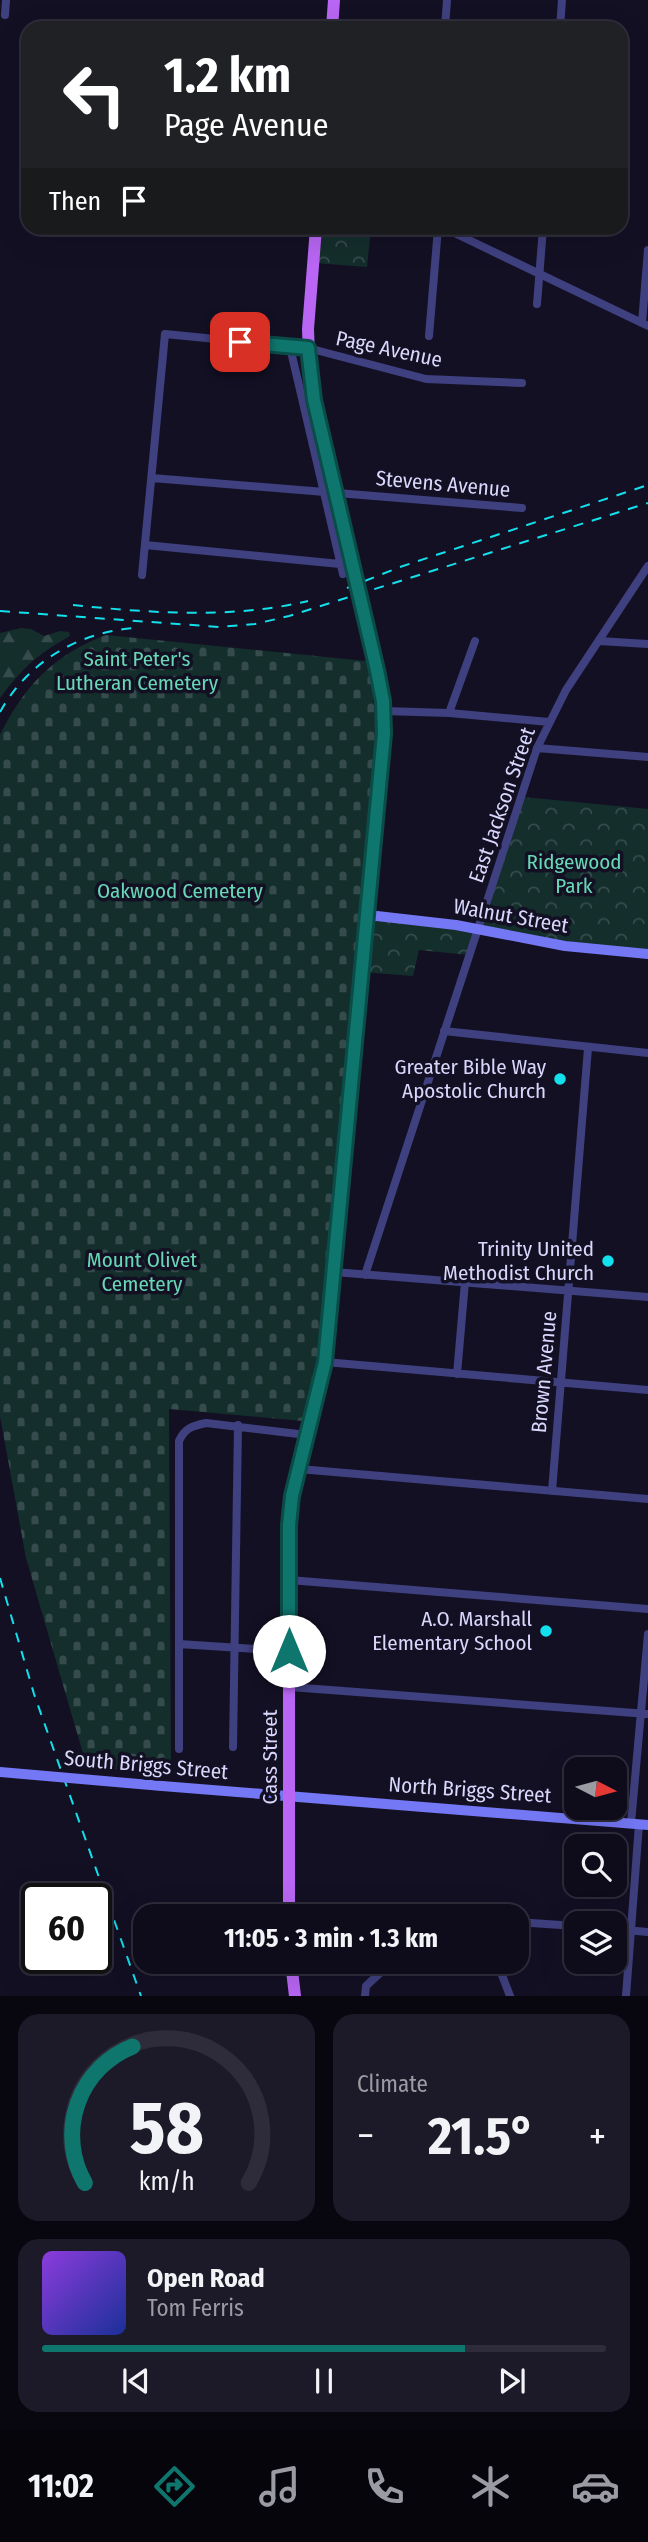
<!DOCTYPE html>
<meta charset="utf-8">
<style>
:root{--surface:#0e0c1b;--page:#1c1a28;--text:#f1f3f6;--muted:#9b9ba3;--line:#2e2c3a;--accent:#0f766e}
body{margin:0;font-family:"Fira Sans Condensed",sans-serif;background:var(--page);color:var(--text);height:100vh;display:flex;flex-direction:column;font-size:26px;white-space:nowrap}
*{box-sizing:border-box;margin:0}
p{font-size:23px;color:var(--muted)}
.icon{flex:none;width:38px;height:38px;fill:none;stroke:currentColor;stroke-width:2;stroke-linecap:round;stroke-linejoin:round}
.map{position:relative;height:1996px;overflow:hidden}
.drawer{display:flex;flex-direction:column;gap:18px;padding:18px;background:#08070f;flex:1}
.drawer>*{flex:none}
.hud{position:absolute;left:21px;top:21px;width:607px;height:214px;border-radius:21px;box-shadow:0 7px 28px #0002,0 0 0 2px var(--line);background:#202124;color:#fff;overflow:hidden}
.needle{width:46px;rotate:96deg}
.controls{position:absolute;left:564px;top:1757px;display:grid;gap:14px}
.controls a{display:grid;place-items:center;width:63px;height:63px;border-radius:14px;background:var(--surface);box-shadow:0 7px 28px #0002,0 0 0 2px var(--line);font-size:35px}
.speed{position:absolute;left:21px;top:1883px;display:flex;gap:14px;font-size:35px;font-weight:700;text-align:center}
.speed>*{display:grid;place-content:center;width:91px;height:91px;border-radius:50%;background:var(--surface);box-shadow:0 7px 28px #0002,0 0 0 2px var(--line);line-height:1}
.speed .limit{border:4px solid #111;border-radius:10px;background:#fff;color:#111}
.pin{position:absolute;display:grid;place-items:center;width:60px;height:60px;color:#fff;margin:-30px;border-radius:14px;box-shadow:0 4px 10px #0006}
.me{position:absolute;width:77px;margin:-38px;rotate:0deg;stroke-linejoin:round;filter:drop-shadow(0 0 5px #0008)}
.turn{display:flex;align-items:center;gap:24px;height:147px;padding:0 28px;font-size:32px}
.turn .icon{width:91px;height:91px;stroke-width:2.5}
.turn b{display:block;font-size:49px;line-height:60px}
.then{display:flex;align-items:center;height:66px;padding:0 28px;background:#0003;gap:14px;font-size:26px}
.big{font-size:52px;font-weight:700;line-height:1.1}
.drawer .widget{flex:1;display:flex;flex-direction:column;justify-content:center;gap:10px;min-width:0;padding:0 24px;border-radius:21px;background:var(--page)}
.drawer .dial{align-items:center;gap:0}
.dial svg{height:182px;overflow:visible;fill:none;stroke:var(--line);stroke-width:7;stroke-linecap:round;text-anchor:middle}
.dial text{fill:var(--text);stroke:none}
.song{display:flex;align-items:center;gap:21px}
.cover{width:84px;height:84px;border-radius:10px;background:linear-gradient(135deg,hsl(270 70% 55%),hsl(230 70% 35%))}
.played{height:7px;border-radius:4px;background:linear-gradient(90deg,var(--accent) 75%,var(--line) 75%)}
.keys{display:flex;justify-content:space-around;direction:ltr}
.heat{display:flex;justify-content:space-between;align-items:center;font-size:38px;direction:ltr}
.drawer .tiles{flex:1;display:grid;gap:18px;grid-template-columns:1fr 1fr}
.widget:last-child{grid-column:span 2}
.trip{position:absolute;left:133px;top:1904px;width:396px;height:70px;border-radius:21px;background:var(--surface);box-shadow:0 7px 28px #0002,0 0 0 2px var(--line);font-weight:700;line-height:70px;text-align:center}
.tabs{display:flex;height:112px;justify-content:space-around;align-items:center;background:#06050b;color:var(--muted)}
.tabs .icon{width:49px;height:49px}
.tabs .current{color:var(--accent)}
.tabs b{font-size:32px;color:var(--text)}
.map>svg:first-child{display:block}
</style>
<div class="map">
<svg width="648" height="1996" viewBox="0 0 648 1996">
<defs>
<pattern id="forest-firs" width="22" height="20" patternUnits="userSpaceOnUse" patternTransform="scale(1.75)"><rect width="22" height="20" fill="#142e2c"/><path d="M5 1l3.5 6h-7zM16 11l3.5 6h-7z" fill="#364c4c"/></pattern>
<pattern id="cemetery-stones" width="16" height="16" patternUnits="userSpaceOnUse" patternTransform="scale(1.75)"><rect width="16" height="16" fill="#142e2c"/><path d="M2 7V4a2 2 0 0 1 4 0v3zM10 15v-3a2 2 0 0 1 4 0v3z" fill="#364c4c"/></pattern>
<pattern id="park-crowns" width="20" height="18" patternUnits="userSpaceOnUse" patternTransform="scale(1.75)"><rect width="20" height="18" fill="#142e2c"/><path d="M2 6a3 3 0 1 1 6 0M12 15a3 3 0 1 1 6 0" fill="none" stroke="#364c4c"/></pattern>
</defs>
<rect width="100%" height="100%" fill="#131024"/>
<!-- forest -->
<path fill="url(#forest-firs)" d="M21,628L31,629L44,636L60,631L69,632L70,636C37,655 23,667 0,698V633Z"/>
<!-- cemetery -->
<path fill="url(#cemetery-stones)" d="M106,635L366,661L372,686L376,728L323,1318L318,1352L303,1421L169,1409L171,1773L87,1767L26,1558L0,1416V735C24,686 55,654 106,635Z"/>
<!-- park -->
<path fill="url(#park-crowns)" d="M318,228H371L367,267L315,263Z
M523,797L648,809V952L479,929Z
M368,916L478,930L469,955L419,950L413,976L363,972Z"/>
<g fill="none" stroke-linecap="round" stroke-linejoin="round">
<!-- street -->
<path stroke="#3f407f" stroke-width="8" d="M5,15L6,0
M445,28L447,0
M560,28L562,0
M444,228L648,326
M537,304L543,228
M642,323L648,250
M429,336L438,228
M290,347L343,574
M152,478L522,508
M145,545L340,564
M142,575L165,334L308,348L426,379L522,383
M599,641L648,644
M384,711L449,713L549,722
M449,713L475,641
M537,748L648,757
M444,1031L648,1053
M334,1272L648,1297
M365,1275L537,748L566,690L648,566
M325,1362L648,1390
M457,1374L465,1282
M299,1469L648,1499
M552,1491L588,1048
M289,1580L648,1609
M179,1644L289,1651
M290,1687L648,1714
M233,1747L238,1425
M179,1749V1441C185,1428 192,1426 206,1423L307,1435
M631,1823L648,1634
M289,1907L430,1916
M516,1922L576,1926
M614,1929L648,1932
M497,1962L510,1996
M365,1996L366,1986L380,1973
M626,1996L639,1824"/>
<!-- secondary -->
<path stroke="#7578f5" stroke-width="10" d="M368,915L456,925L565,946L648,954
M162,1786L648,1825"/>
<!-- primary -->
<path stroke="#b866f3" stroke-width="12" d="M332,28L334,0
M309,356L308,329L316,228
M289,1916V1525L292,1496L325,1362L384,734L383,701
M291,1962L295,1996"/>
<!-- rail -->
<path stroke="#12e1ed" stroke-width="2" stroke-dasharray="10 9" stroke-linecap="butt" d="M347,588L400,567L648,485
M73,605C150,613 233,619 308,601
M0,611L219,627L255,624L289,616L648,503
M0,712C28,662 77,633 133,628
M0,1578L34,1694L141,1996"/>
<!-- secondary-bridge -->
<path stroke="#7578f5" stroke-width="10" d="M0,1772L162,1786"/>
<!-- primary-bridge -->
<path stroke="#b866f3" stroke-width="12" d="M309,356L314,400L383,701"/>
</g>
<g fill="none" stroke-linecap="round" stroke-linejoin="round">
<defs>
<path id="route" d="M240,342L308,348L314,400L377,670L383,701L384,734L325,1362L292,1496L289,1525V1651"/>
</defs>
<!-- route casing -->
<use href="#route" stroke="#0a4d48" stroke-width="18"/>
<!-- route -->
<use href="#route" stroke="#0f766e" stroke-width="12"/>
</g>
<!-- markers -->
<g fill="#12e1ed" stroke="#131024" stroke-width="2.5">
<circle cx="560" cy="1079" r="7"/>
<circle cx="608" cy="1261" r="7"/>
<circle cx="546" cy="1631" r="7"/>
</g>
<g text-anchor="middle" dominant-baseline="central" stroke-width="7" stroke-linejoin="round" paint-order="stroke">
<!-- street labels -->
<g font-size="21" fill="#d9d7fc" stroke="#131024">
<text transform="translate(389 349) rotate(12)">Page Avenue</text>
<text transform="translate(443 484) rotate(5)">Stevens Avenue</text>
<text transform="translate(502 805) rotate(-71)">East Jackson Street</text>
<text transform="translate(511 916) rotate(10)">Walnut Street</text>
<text transform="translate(544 1372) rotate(-85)">Brown Avenue</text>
<text transform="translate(270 1757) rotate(-90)">Cass Street</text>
<text transform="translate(146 1765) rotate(5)">South Briggs Street</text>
<text transform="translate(470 1790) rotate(4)">North Briggs Street</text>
</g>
<!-- park labels -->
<g font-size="21" fill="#68d7b6" stroke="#131024">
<text x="137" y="659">Saint Peter's<tspan x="137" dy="24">Lutheran Cemetery</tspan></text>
<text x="574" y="862">Ridgewood<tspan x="574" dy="24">Park</tspan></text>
<text x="180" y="891">Oakwood Cemetery</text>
<text x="142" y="1260">Mount Olivet<tspan x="142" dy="24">Cemetery</tspan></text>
</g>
<!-- poi labels -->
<g font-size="21" fill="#d9d7fc" stroke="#131024" text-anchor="end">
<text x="546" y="1067">Greater Bible Way<tspan x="546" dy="24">Apostolic Church</tspan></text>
<text x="594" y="1249">Trinity United<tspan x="594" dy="24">Methodist Church</tspan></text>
<text x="532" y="1619">A.O. Marshall<tspan x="532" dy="24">Elementary School</tspan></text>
</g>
</g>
</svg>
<div class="controls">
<a><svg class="needle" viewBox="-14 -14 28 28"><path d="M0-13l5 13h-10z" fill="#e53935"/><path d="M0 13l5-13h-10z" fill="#9b9ba3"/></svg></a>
<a><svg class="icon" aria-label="search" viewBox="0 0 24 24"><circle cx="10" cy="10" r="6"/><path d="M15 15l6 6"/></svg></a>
<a><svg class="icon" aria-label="layers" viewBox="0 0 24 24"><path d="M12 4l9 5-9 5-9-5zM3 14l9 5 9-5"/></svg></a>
</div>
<div class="speed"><div class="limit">60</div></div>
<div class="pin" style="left:240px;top:342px;background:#d93025"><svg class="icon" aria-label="arrive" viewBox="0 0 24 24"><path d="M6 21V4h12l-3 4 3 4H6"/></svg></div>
<svg class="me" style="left:289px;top:1651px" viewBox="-20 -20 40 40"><circle r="19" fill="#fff"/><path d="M0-13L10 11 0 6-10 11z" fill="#0f766e"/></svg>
<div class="trip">11:05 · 3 min · 1.3 km</div>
<div class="hud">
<div class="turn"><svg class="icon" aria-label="left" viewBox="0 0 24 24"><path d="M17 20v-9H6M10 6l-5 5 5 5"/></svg><div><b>1.2 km</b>Page Avenue</div></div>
<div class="then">Then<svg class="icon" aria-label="arrive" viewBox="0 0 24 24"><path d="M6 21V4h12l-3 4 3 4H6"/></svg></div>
</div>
</div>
<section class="drawer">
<div class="tiles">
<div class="widget dial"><svg viewBox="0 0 100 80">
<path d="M14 69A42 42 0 1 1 86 69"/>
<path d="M14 69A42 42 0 0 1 35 9" stroke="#0f766e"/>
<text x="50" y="56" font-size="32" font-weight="700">58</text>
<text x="50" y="72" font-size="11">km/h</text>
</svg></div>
<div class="widget"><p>Climate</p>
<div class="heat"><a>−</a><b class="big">21.5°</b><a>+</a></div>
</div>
<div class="widget">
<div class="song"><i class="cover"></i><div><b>Open Road</b><p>Tom Ferris</p></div></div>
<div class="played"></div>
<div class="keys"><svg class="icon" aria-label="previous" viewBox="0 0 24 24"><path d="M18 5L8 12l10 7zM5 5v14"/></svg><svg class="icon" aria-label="pause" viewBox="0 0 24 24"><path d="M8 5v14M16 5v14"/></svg><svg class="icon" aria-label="next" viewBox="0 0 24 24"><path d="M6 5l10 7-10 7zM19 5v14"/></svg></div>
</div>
</div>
</section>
<nav class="tabs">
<b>11:02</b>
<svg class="icon current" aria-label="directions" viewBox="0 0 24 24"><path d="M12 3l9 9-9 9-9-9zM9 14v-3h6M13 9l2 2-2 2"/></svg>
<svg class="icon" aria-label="music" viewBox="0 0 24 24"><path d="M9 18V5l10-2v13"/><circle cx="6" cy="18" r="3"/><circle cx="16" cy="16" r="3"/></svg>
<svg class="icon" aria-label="phone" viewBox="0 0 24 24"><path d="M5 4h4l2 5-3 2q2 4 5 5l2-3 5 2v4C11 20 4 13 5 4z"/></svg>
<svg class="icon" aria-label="climate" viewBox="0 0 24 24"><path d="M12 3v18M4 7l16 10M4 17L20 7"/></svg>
<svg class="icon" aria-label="car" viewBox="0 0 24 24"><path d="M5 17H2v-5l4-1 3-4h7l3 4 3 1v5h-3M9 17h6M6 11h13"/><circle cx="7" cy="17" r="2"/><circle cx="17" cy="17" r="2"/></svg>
</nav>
